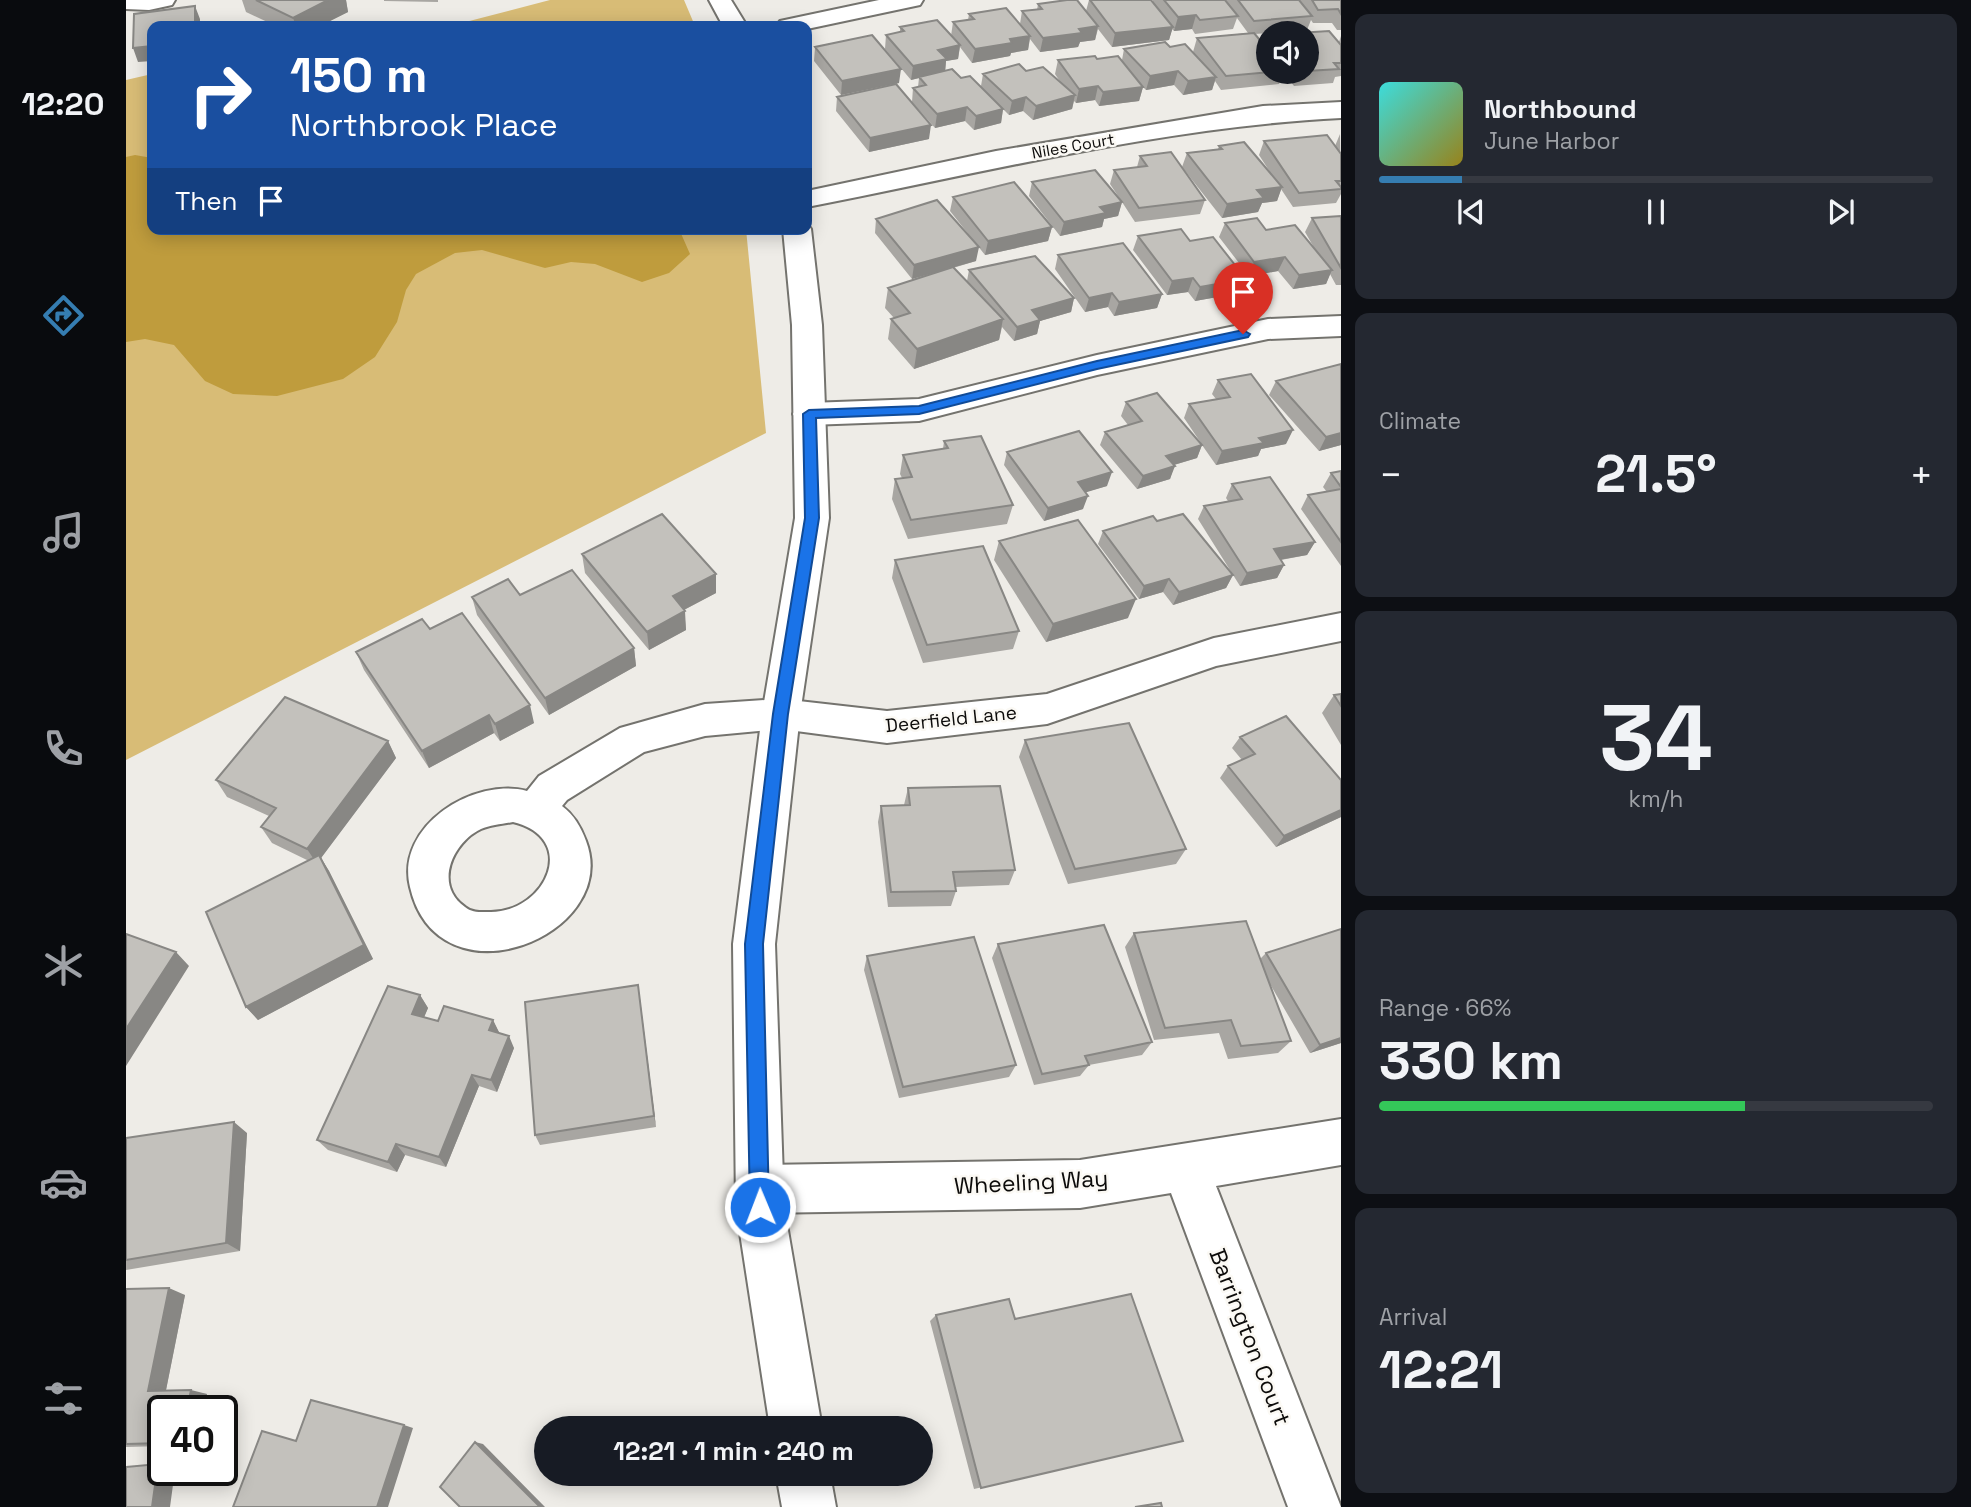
<!DOCTYPE html>
<meta charset="utf-8">
<style>
:root{--surface:#171b24;--page:#242831;--text:#f1f3f6;--muted:#9ea1a6;--line:#363941;--accent:#357db1}
body{margin:0;font-family:"Space Grotesk",sans-serif;background:var(--page);color:var(--text);height:100vh;display:flex;flex-direction:column;font-size:26px;white-space:nowrap}
*{box-sizing:border-box;margin:0}
p{font-size:23px;color:var(--muted)}
.icon{flex:none;width:38px;height:38px;fill:none;stroke:currentColor;stroke-width:2;stroke-linecap:round;stroke-linejoin:round}
.map{position:relative;flex:1;overflow:hidden}
.panel{display:flex;flex-direction:column;gap:14px;padding:14px;background:#0d0f14;width:630px}
.panel>*{flex:none}
.guide{position:absolute;left:21px;top:21px;width:665px;height:214px;border-radius:14px;box-shadow:0 4px 18px #0003;background:#1a4fa0;color:#fff;overflow:hidden}
.controls{position:absolute;left:1130px;top:21px;display:grid;gap:14px}
.controls a{display:grid;place-items:center;width:63px;height:63px;border-radius:50%;background:var(--surface);box-shadow:0 4px 18px #0003;font-size:35px}
.speed{position:absolute;left:21px;top:1395px;display:flex;gap:14px;font-size:35px;font-weight:700;text-align:center}
.speed>*{display:grid;place-content:center;width:91px;height:91px;border-radius:50%;background:var(--surface);box-shadow:0 4px 18px #0003;line-height:1}
.speed .limit{border:4px solid #111;border-radius:10px;background:#fff;color:#111}
.pin{position:absolute;display:grid;place-items:center;width:60px;height:60px;color:#fff;margin:-72px -30px;border-radius:50% 50% 50% 0;rotate:-45deg;box-shadow:0 0 7px #0007}
.pin .icon{rotate:45deg}
.me{position:absolute;width:77px;margin:-38px;rotate:359deg;stroke-linejoin:round;filter:drop-shadow(0 0 5px #0008)}
.turn{display:flex;align-items:center;gap:24px;height:147px;padding:0 28px;font-size:32px}
.turn .icon{width:91px;height:91px;stroke-width:2.5}
.turn b{display:block;font-size:49px;line-height:60px}
.then{display:flex;align-items:center;height:66px;padding:0 28px;background:#0003;gap:14px;font-size:26px}
.big{font-size:52px;font-weight:600;line-height:1.1}
.panel .tile{flex:1;display:flex;flex-direction:column;justify-content:center;gap:10px;min-width:0;padding:0 24px;border-radius:14px;background:var(--page)}
.panel .dial{align-items:center;gap:0}
.dial b{font-size:91px;line-height:1}
.song{display:flex;align-items:center;gap:21px}
.cover{width:84px;height:84px;border-radius:10px;background:linear-gradient(135deg,hsl(180 70% 55%),hsl(50 70% 35%))}
.played{height:7px;border-radius:4px;background:linear-gradient(90deg,var(--accent) 15%,var(--line) 15%)}
.keys{display:flex;justify-content:space-around;direction:ltr}
.heat{display:flex;justify-content:space-between;align-items:center;font-size:38px;direction:ltr}
.charge{height:10px;border-radius:5px;background:linear-gradient(90deg,#34c759 66%,var(--line) 0)}
.trip{position:absolute;left:408px;top:1416px;width:399px;height:70px;border-radius:35px;background:var(--surface);box-shadow:0 4px 18px #0003;font-weight:600;line-height:70px;text-align:center}
main{display:flex;flex:1;min-height:0}
.dock{display:flex;flex-direction:column;width:126px;justify-content:space-around;align-items:center;background:#090b0e;color:var(--muted)}
.dock .icon{width:49px;height:49px}
.dock .current{color:var(--accent)}
.dock b{font-size:32px;color:var(--text)}
.map>svg:first-child{display:block}
</style>
<main>
<nav class="dock">
<b>12:20</b>
<svg class="icon current" aria-label="directions" viewBox="0 0 24 24"><path d="M12 3l9 9-9 9-9-9zM9 14v-3h6M13 9l2 2-2 2"/></svg>
<svg class="icon" aria-label="music" viewBox="0 0 24 24"><path d="M9 18V5l10-2v13"/><circle cx="6" cy="18" r="3"/><circle cx="16" cy="16" r="3"/></svg>
<svg class="icon" aria-label="phone" viewBox="0 0 24 24"><path d="M5 4h4l2 5-3 2q2 4 5 5l2-3 5 2v4C11 20 4 13 5 4z"/></svg>
<svg class="icon" aria-label="climate" viewBox="0 0 24 24"><path d="M12 3v18M4 7l16 10M4 17L20 7"/></svg>
<svg class="icon" aria-label="car" viewBox="0 0 24 24"><path d="M5 17H2v-5l4-1 3-4h7l3 4 3 1v5h-3M9 17h6M6 11h13"/><circle cx="7" cy="17" r="2"/><circle cx="17" cy="17" r="2"/></svg>
<svg class="icon" aria-label="filters" viewBox="0 0 24 24"><path d="M4 7h16M4 17h16"/><circle cx="9" cy="7" r="2"/><circle cx="15" cy="17" r="2"/></svg>
</nav>
<div class="map">
<svg width="1215" height="1507" viewBox="0 0 1215 1507">
<rect width="100%" height="100%" fill="#eeece7"/>
<!-- green -->
<path fill="#d8bc76" d="M424,0H558L569,26H324Z
M26,74V229H620L640,433L0,760V80Z"/>
<!-- water -->
<path fill="#bf9c3d" d="M9,155L26,158V229H553L564,254L543,273L516,282L469,264L445,262L419,268L356,250L329,253L290,274L280,290L271,322L249,357L217,379L151,396L107,394L79,381L48,345L19,339L0,342V157Z"/>
<g fill="none" stroke-linecap="round" stroke-linejoin="round">
<defs>
<path id="street" d="M0,0H49L46,5L23,10L0,9Z
M753,0H797L794,5L681,29V26H650L654,21Z
M1215,102V118C1034,127 858,173 681,207V191L870,151L1137,106Z
M1215,316V336L1142,339L971,375L793,421L683,425L672,422L667,414L672,406L683,403L793,399L971,355L1142,319Z
M1215,613V641L1090,666L921,724L761,743L655,729L579,736L518,752L441,800L436,806C448,815 455,827 460,841C496,936 312,1009 284,887C269,826 348,777 401,791L413,776L494,728L579,704L655,699L761,711L921,694L1088,638ZM387,822C453,838 421,911 365,912C355,912 346,913 339,907C307,885 327,842 355,829C364,825 377,824 387,822Z
M1215,1119V1165L1090,1186L1215,1507H1162L1045,1193L954,1208L634,1213L617,1206L610,1189L617,1172L634,1165L954,1160Z"/>
<path id="secondary" d="M583,0H605L621,26H597Z
M681,223L685,229L696,325L703,518L674,714L649,944L658,1207L696,1428H644L610,1207L607,944L636,714L669,518L666,325L657,229H681Z
M650,1474H704L710,1507H656Z"/>
</defs>
<!-- street casing -->
<use href="#street" stroke="#74736e" stroke-width="4"/>
<!-- secondary casing -->
<use href="#secondary" stroke="#74736e" stroke-width="4"/>
<!-- street -->
<use href="#street" fill="#fff" fill-rule="evenodd"/>
<!-- secondary -->
<use href="#secondary" fill="#fff" fill-rule="evenodd"/>
</g>
<!-- wall -->
<path fill="#a8a6a2" fill-rule="evenodd" d="M116,0H220L222,12L194,26H150L120,12Z
M258,0H312V2L258,1Z
M963,0H1025L1027,2V0H1215V30H1211L1206,23H1187L1185,20L1181,30L1129,34L1143,72H1181L1213,42L1215,36V76L1209,77L1207,83L1168,86L1158,73L1153,84L1095,90L1089,81L1086,90L1057,95L1048,85L1020,90L1017,87L1013,101L973,106L969,100L950,103L948,101L946,109L907,120L897,111L883,115L877,109L875,123L848,130L839,121L809,128L786,102L787,88L792,87L793,78L785,80L759,49L760,35L774,32V27L825,36L827,22L842,20L843,14L894,24L896,11L911,10L912,4L960,11ZM1111,18L1122,33L1071,38L1067,52L1044,47L998,49L996,60L971,59L932,60L929,74L935,83L900,71L857,74L855,86L819,71L820,61L832,59L834,47L846,63L884,56L885,53L902,50L904,39L914,52L952,47L954,42L969,40L972,29L986,47L1043,40L1046,29L1048,31L1066,29L1069,34L1107,29Z
M689,47L773,83L715,95L688,61Z
M711,97L803,139L743,152L710,111Z
M1214,134L1215,194L1210,203L1167,207L1155,189L1151,201L1136,203L1132,212L1096,218L1056,167L1061,153L1092,149L1093,146L1144,172L1133,155L1138,141L1209,146Z
M1014,156L1079,200L1074,214L1009,222L996,202L992,216L978,219L976,227L934,236L903,196L906,182L996,202L984,184L988,170L1011,167Z
M827,197L926,227L922,241L859,255L824,211Z
M1215,216V285H1210L1204,274L1200,284L1167,289L1152,271L1123,276L1093,237L1099,223L1140,230L1190,251L1179,232L1186,218Z
M750,219L850,261L827,268L841,281L843,270L948,298L945,312L914,321L911,334L888,341L876,327L873,340L788,369L762,339L765,319L768,318L759,308L762,288L814,271L786,279L749,233Z
M1012,236L1064,241L1120,279L1114,293L1069,301L1062,292L1041,295L1007,250Z
M932,255L1036,294L1031,308L988,316L982,307L959,312L929,269Z
M1215,364V445L1193,451L1143,395L1150,381Z
M1092,380L1160,444L1135,449L1132,456L1090,465L1076,445L1071,458L1048,465L1044,479L1011,489L974,445L979,432L1002,425L995,416L1000,402L1075,443L1058,418L1063,404L1090,399L1086,394Z
M818,441L887,505L881,524L782,539L766,499L769,479L776,478L774,474L777,455L817,449Z
M881,452L981,486L959,492L957,509L918,521L878,465Z
M1215,471V566L1175,509L1182,495L1201,492L1197,487L1205,473Z
M1106,484L1189,542L1181,555L1155,560L1158,565L1151,578L1114,586L1072,519L1078,506L1102,501L1100,498Z
M1031,521L1107,575L1100,588L1047,605L1037,592L1013,599L972,544L977,531Z
M873,541L1002,618L920,642L868,560Z
M456,554L590,593L558,610L560,630L523,650L459,573Z
M769,560L893,631L887,649L797,663L766,578Z
M394,595L508,648L510,666L423,715L351,615L346,597Z
M304,629L408,723L374,741L368,733L303,768L238,670L230,652Z
M1215,694V745L1196,713L1208,695Z
M1114,737L1215,780V817L1150,847L1094,778L1102,766L1116,760L1106,748Z
M899,740L1060,849L1050,864L942,884L893,757Z
M262,741L270,758L195,858L203,871L247,959L132,1020L120,1007L183,861L146,843L135,827L143,816L101,797L90,780Z
M782,788L889,870L883,885L829,887L830,891L825,906L762,907L752,822L755,806L778,805Z
M1215,929V1043L1184,1053L1144,984L1165,1041L1152,1053L1102,1059L1093,1033L1028,1040L999,947L1008,933L1134,959L1140,953Z
M872,944L1026,1042L1016,1055L963,1065L954,1076L908,1085L866,958Z
M741,956L890,1065L883,1077L773,1098L738,970Z
M294,995L302,1008L298,1017L312,1021L367,1020L373,1033L388,1048L371,1092L353,1086L320,1167L279,1155L271,1172L202,1150L191,1140Z
M514,999L530,1127L414,1145L409,1135Z
M121,1133L114,1251L0,1270V1138Z
M0,1289L59,1295L40,1390L81,1394L37,1410V1446L0,1447Z
M810,1315L889,1319L1057,1441L848,1489L804,1321Z"/>
<!-- shaded-wall -->
<path fill="#888784" d="M202,0H220L222,12L194,26H170L167,18Z
M69,6L74,19V26H69Z
M1070,15L1066,29L1048,31L1052,17Z
M972,26L969,40L954,42L952,47L914,52L917,38L953,29Z
M1047,27L1043,40L986,47L989,33Z
M904,36L902,50L885,53L884,56L846,63L849,49L884,39Z
M834,45L832,59L820,61L819,73L793,77V78L785,80L787,66L812,50Z
M26,46V61L12,62L7,48Z
M775,69L773,83L715,95L716,81Z
M1052,71L1048,85L1020,90L1024,76Z
M1090,77L1086,90L1057,95L1062,81Z
M972,86L969,100L950,103L953,89Z
M1017,87L1013,101L973,106L977,92Z
M949,95L946,109L907,120L910,106Z
M900,97L897,111L883,115L886,101Z
M841,107L839,121L809,128L811,114Z
M877,109L875,123L848,130L850,116Z
M805,125L803,139L743,152L744,138Z
M1156,187L1151,201L1136,203L1132,212L1096,218L1101,204L1131,190Z
M996,202L992,216L978,219L976,227L934,236L938,222L974,207Z
M926,227L922,241L859,255L862,241Z
M853,247L850,261L786,279L788,265Z
M1159,257L1152,271L1123,276L1128,262Z
M1206,270L1200,284L1167,289L1173,275Z
M1067,278L1062,292L1041,295L1046,281Z
M1120,279L1114,293L1069,301L1074,287Z
M986,293L982,307L959,312L963,298Z
M1036,294L1031,308L988,316L993,302Z
M948,298L945,312L914,321L911,334L888,341L891,327L906,310Z
M877,319L873,340L788,369L791,349Z
M1167,430L1160,444L1135,449L1132,456L1090,465L1096,451L1133,438Z
M1215,433V445L1193,451L1200,437Z
M1076,445L1071,458L1034,469L1040,456Z
M1049,466L1044,479L1011,489L1017,476Z
M986,472L981,486L948,496L952,482Z
M962,496L957,509L918,521L922,508Z
M1189,542L1181,555L1141,562L1148,549Z
M1158,565L1151,578L1114,586L1121,573Z
M590,574V593L548,615L547,596Z
M1107,575L1100,588L1047,605L1053,592Z
M1043,579L1037,592L1013,599L1018,586Z
M1010,599L1002,618L920,642L927,624Z
M559,611L560,630L523,650L521,632Z
M508,648L510,666L423,715L419,698Z
M404,705L408,723L374,741L369,724Z
M363,715L368,733L303,768L296,751Z
M262,741L270,758L195,858L203,871L247,959L132,1020L120,1007L191,864L181,849Z
M1215,810V817L1150,847L1158,836Z
M50,952L63,966L0,1066V1029Z
M512,985L514,999L530,1127L528,1116Z
M294,995L302,1008L294,1027L286,1014Z
M367,1020L373,1032L369,1043L363,1030Z
M383,1036L388,1048L371,1092L365,1080Z
M1215,1038V1043L1184,1053L1194,1045Z
M346,1075L353,1086L320,1167L313,1157Z
M108,1122L121,1133L114,1251L100,1243Z
M270,1144L279,1155L271,1172L262,1162Z
M43,1288L59,1295L39,1395L22,1391Z
M65,1390L81,1394L78,1410H61Z
M278,1425L287,1428L262,1507H251Z
M349,1442L357,1444L419,1507H414Z
M32,1464H37V1470H49L44,1507H26Z"/>
<!-- building -->
<path fill="#c3c1bc" stroke="#888784" stroke-width="2" d="M130,0H202L167,18Z
M941,0H951L972,26L953,29L956,33L917,38L896,11L916,9L912,4Z
M964,0H1025L1047,27L989,33Z
M1038,0H1099L1112,16L1074,20L1070,15L1052,17Z
M1112,0H1173L1186,16L1128,21Z
M1186,0H1215V14L1212,9L1192,10Z
M69,6V26H26V46L7,48L8,14Z
M880,8L904,36L884,39L886,43L849,49L827,22L848,19L843,14Z
M811,20L834,45L812,50L821,59L787,66L760,35L778,31L774,27Z
M1203,31L1215,45V63H1208L1213,69L1181,71V33H1171Z
M1128,33L1143,51V72H1145L1100,76L1071,38Z
M746,35L775,69L716,81L689,47Z
M1039,42L1044,47L1059,44L1090,77L1062,81L1052,71L1024,76L998,49Z
M969,56L971,59L992,56L1017,87L977,92L972,86L953,89L932,60Z
M893,64L900,71L917,67L949,95L910,106L900,97L886,101L857,74Z
M826,69L835,78L844,76L877,109L850,116L841,107L811,114L787,88L800,85L793,77Z
M770,84L805,125L744,138L711,97Z
M1201,135L1215,154V181H1210L1215,187V189L1173,193L1138,141Z
M1118,142L1156,187L1131,190L1138,198L1101,204L1061,153L1096,149L1093,146Z
M1045,152L1079,200L1013,208L988,170L1021,166L1014,156Z
M969,170L996,202L974,207L980,213L938,222L906,182Z
M888,182L926,227L862,241L827,197Z
M811,200L853,247L788,265L750,219Z
M1215,216V268L1186,218Z
M1131,218L1140,230L1169,225L1206,270L1173,275L1159,257L1128,262L1099,223Z
M1055,229L1064,241L1087,237L1120,279L1074,287L1067,278L1046,281L1012,236Z
M997,243L1036,294L993,302L986,293L963,298L932,255Z
M909,256L948,298L906,310L914,320L891,327L843,270Z
M827,267L877,319L791,349L765,319L784,313L762,288Z
M1215,364V433L1200,437L1150,381Z
M1125,374L1167,430L1133,438L1138,443L1096,451L1063,404L1104,397L1092,380Z
M1031,393L1076,445L1040,456L1049,466L1017,476L979,432L1016,421L1000,402Z
M953,431L986,472L952,482L962,496L922,508L881,452Z
M855,436L887,505L785,520L769,479L786,477L777,455L822,448L818,441Z
M1215,471V487L1205,473Z
M1144,477L1189,542L1148,549L1158,565L1121,573L1078,506L1116,499L1106,484Z
M1215,489V542L1182,495Z
M536,514L590,574L547,596L559,611L521,632L456,554Z
M1057,514L1107,575L1053,592L1043,579L1018,586L977,531L1027,516L1031,521Z
M952,520L1010,599L927,624L873,541Z
M857,546L893,631L801,645L769,560Z
M446,570L508,648L419,698L346,597L382,579L394,595Z
M336,613L404,705L369,724L363,715L296,751L230,652L296,619L304,629Z
M1215,694V706L1208,695Z
M159,697L262,741L181,849L135,827L150,808L90,780Z
M1160,716L1215,780V810L1158,836L1102,766L1129,754L1114,737Z
M1003,723L1060,849L949,869L899,740Z
M874,786L889,870L827,872L830,891L765,892L755,806L784,805L782,788Z
M193,855L238,945L120,1007L80,912Z
M1120,921L1165,1041L1115,1046L1105,1020L1039,1028L1008,933Z
M978,925L1026,1042L959,1056L963,1065L916,1074L872,944Z
M1215,929V1038L1194,1045L1140,953Z
M0,934L50,952L0,1029Z
M848,937L890,1065L777,1087L741,956Z
M512,985L528,1116L409,1135L399,1002Z
M262,986L294,995L286,1014L312,1021L318,1006L367,1020L363,1030L383,1036L365,1080L346,1075L313,1157L270,1144L262,1162L191,1140Z
M108,1122L100,1243L0,1260V1138Z
M43,1288L22,1391L65,1390L61,1410H37V1443L0,1444V1289Z
M1005,1294L1057,1441L855,1488L810,1315L883,1299L889,1319Z
M185,1400L278,1425L251,1507H107L136,1431L170,1441Z
M349,1442L414,1507H334L314,1487Z
M32,1464L26,1507H0V1467Z
M1035,1503L1036,1507H1009Z"/>
<!-- route -->
<path fill="#1a73e8" stroke="#114b97" stroke-width="2" d="M1117,330L1124,334L1122,337L971,369L793,414L690,418L693,518L662,714L637,944L643,1207L641,1214L634,1217L626,1214L624,1207L619,944L647,714L679,518L677,414L683,410L793,406L971,361Z"/>
<g text-anchor="middle" dominant-baseline="central" stroke-width="5" stroke-linejoin="round" paint-order="stroke">
<!-- far-street labels -->
<g font-size="16" fill="#0c0b0a" stroke="#fbf9f4">
<text transform="translate(947 146) rotate(-10)">Niles Court</text>
</g>
<!-- street labels -->
<g font-size="19" fill="#0c0b0a" stroke="#fbf9f4">
<text transform="translate(825 719) rotate(-6)">Deerfield Lane</text>
</g>
<!-- near-street labels -->
<g font-size="23" fill="#0c0b0a" stroke="#fbf9f4">
<text transform="translate(905 1182) rotate(-3)">Wheeling Way</text>
<text transform="translate(1124 1337) rotate(69)">Barrington Court</text>
</g>
</g>
</svg>
<div class="controls">
<a><svg class="icon" aria-label="sound" viewBox="0 0 24 24"><path d="M4 9h4l5-4v14l-5-4H4zM17 9q2 3 0 6"/></svg></a>
</div>
<div class="speed"><div class="limit">40</div></div>
<div class="pin" style="left:1117px;top:334px;background:#d93025"><svg class="icon" aria-label="arrive" viewBox="0 0 24 24"><path d="M6 21V4h12l-3 4 3 4H6"/></svg></div>
<svg class="me" style="left:634px;top:1207px" viewBox="-20 -20 40 40"><circle r="17" fill="#1a73e8" stroke="#fff" stroke-width="3"/><path d="M0-11L8 9 0 5-8 9z" fill="#fff"/></svg>
<div class="trip">12:21 · 1 min · 240 m</div>
<div class="guide">
<div class="turn"><svg class="icon" aria-label="right" viewBox="0 0 24 24"><path d="M7 20v-9h11M14 6l5 5-5 5"/></svg><div><b>150 m</b>Northbrook Place</div></div>
<div class="then">Then<svg class="icon" aria-label="arrive" viewBox="0 0 24 24"><path d="M6 21V4h12l-3 4 3 4H6"/></svg></div>
</div>
</div>
<section class="panel">
<div class="tile">
<div class="song"><i class="cover"></i><div><b>Northbound</b><p>June Harbor</p></div></div>
<div class="played"></div>
<div class="keys"><svg class="icon" aria-label="previous" viewBox="0 0 24 24"><path d="M18 5L8 12l10 7zM5 5v14"/></svg><svg class="icon" aria-label="pause" viewBox="0 0 24 24"><path d="M8 5v14M16 5v14"/></svg><svg class="icon" aria-label="next" viewBox="0 0 24 24"><path d="M6 5l10 7-10 7zM19 5v14"/></svg></div>
</div>
<div class="tile"><p>Climate</p>
<div class="heat"><a>−</a><b class="big">21.5°</b><a>+</a></div>
</div>
<div class="tile dial"><b>34</b><p>km/h</p></div>
<div class="tile"><p>Range · 66%</p><b class="big">330 km</b><div class="charge"></div></div>
<div class="tile"><p>Arrival</p><b class="big">12:21</b></div>
</section>
</main>
